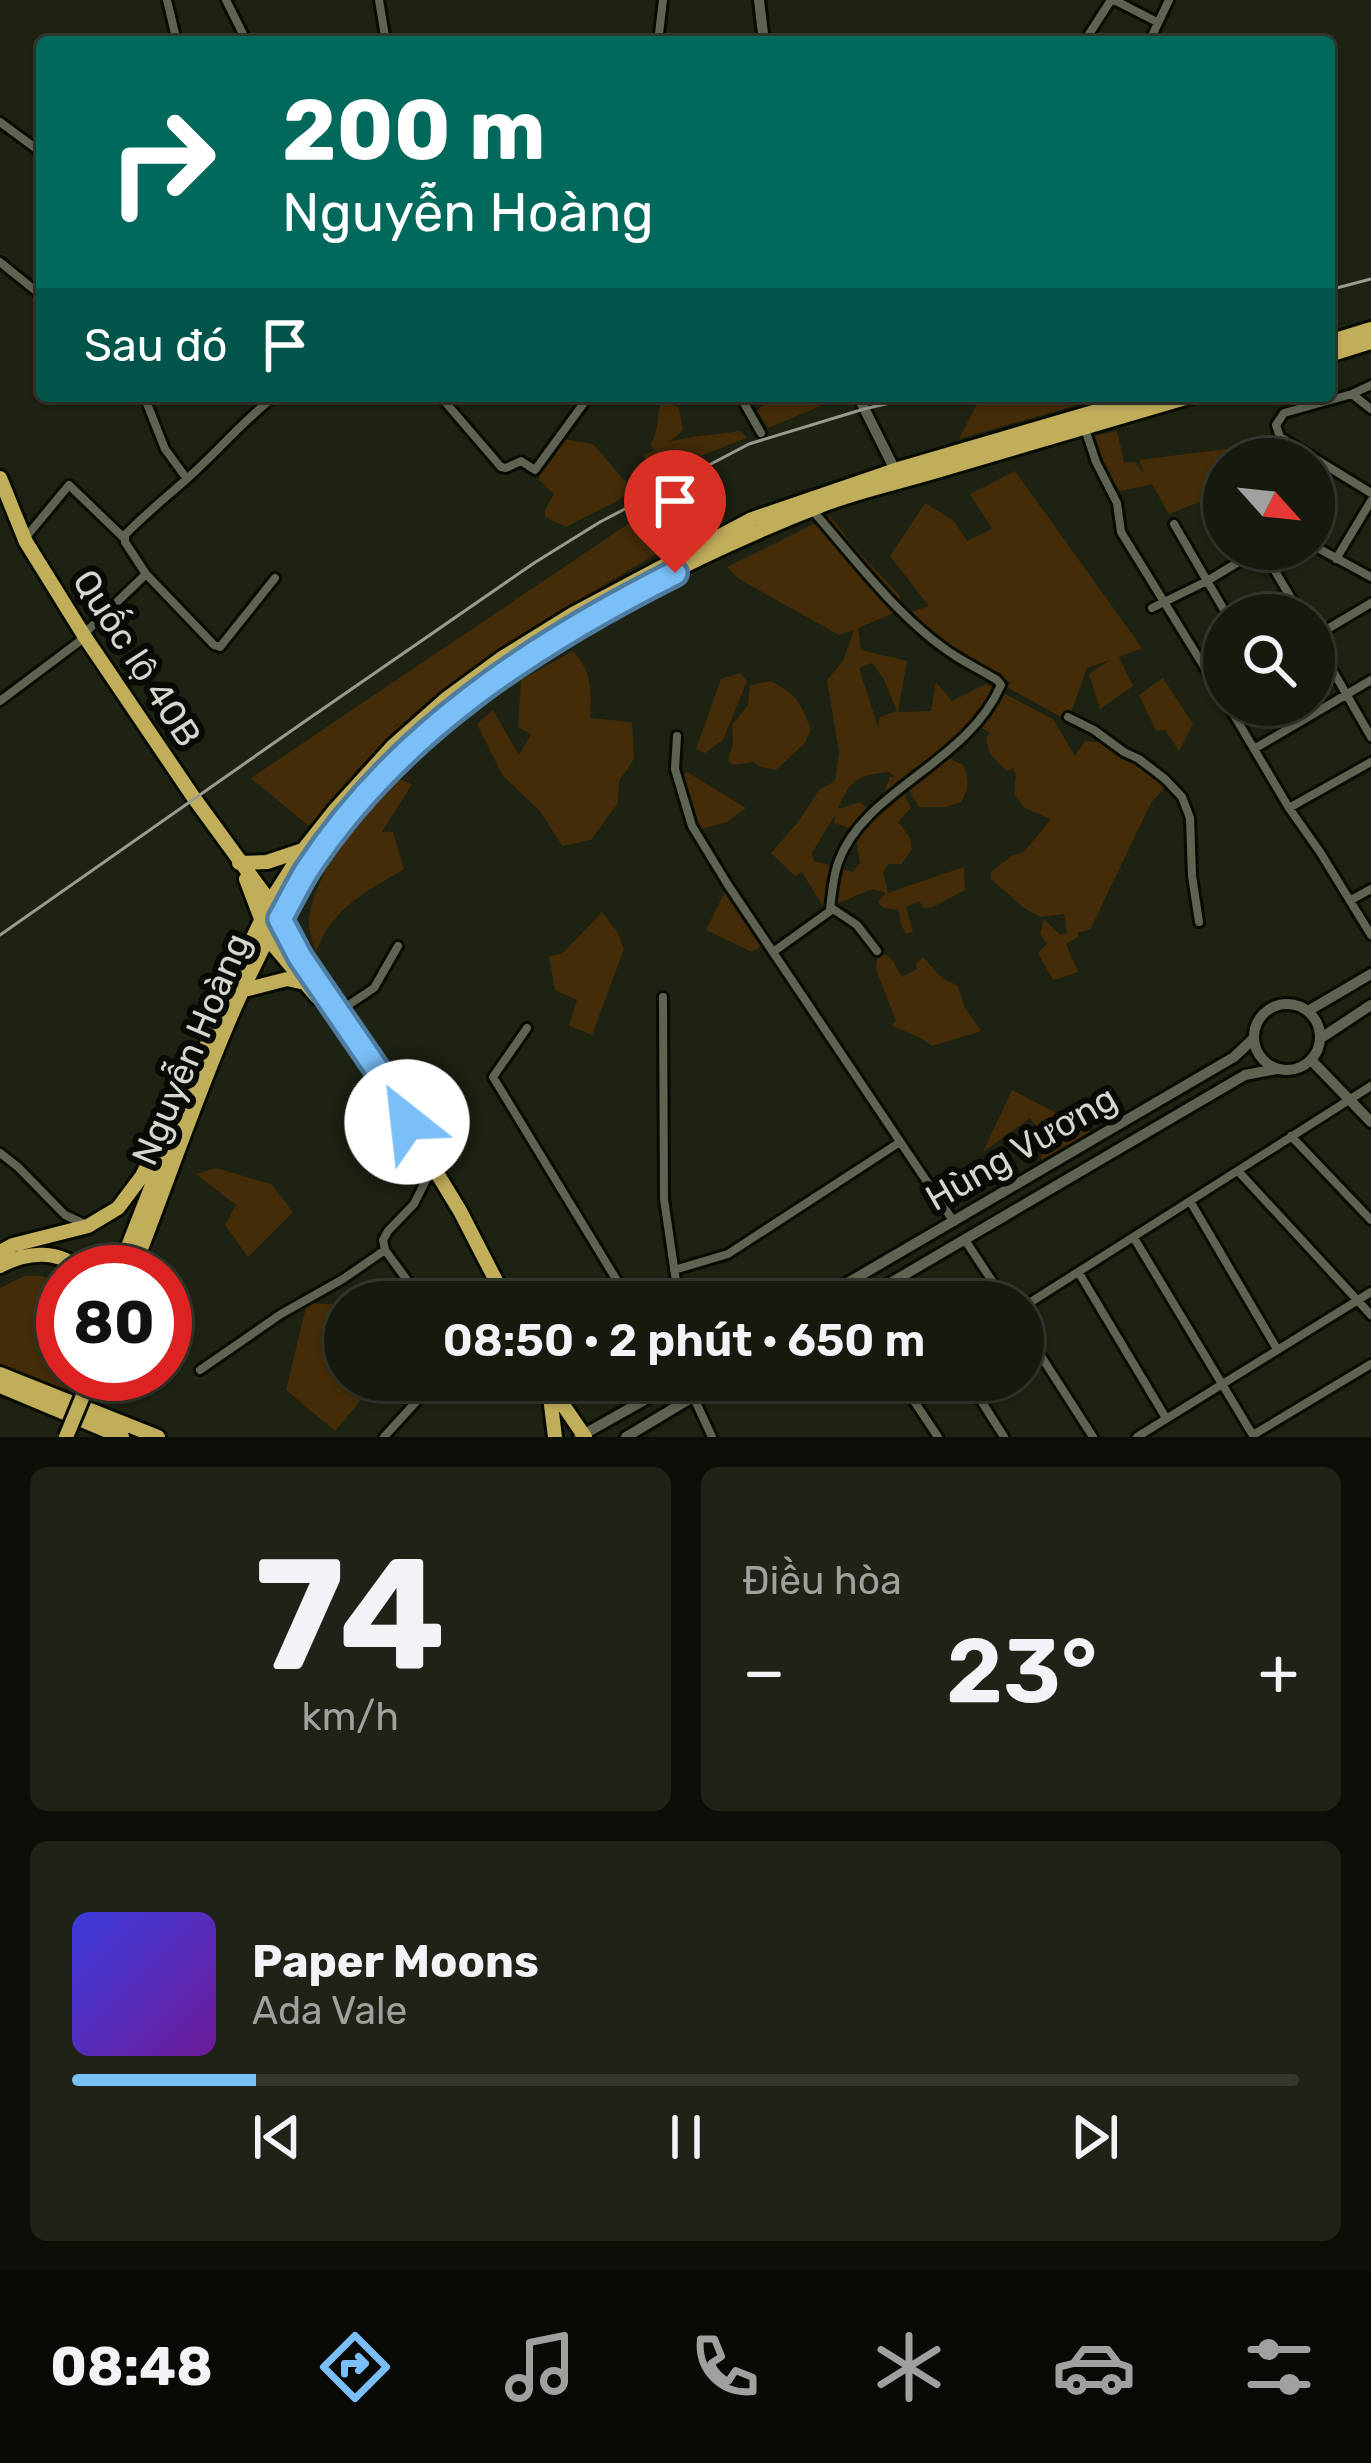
<!DOCTYPE html>
<html lang="vi">
<meta charset="utf-8">
<style>
:root{--surface:#161a0e;--page:#1f2317;--text:#f1f3f6;--muted:#9ea19e;--line:#35382e;--accent:#7abff8}
body{margin:0;font-family:Rubik,sans-serif;background:var(--page);color:var(--text);height:100vh;display:flex;flex-direction:column;font-size:45px;white-space:nowrap}
*{box-sizing:border-box;margin:0}
p{font-size:39px;color:var(--muted)}
.icon{flex:none;width:66px;height:66px;fill:none;stroke:currentColor;stroke-width:2;stroke-linecap:round;stroke-linejoin:round}
.map{position:relative;height:1437px;overflow:hidden}
.drawer{display:flex;flex-direction:column;gap:30px;padding:30px;background:#0c0e08;flex:1}
.drawer>*{flex:none}
.top-card{position:absolute;left:36px;top:36px;width:1299px;height:366px;border-radius:12px;box-shadow:0 3px 9px #0004,0 0 0 3px var(--line);background:#00695c;color:#fff;overflow:hidden}
.needle{width:78px;rotate:117deg}
.fabs{position:absolute;left:1203px;top:438px;display:grid;gap:24px}
.fabs a{display:grid;place-items:center;width:132px;height:132px;border-radius:50%;background:var(--surface);box-shadow:0 3px 9px #0004,0 0 0 3px var(--line);font-size:60px}
.speed{position:absolute;left:36px;top:1245px;display:flex;gap:24px;font-size:60px;font-weight:700;text-align:center}
.speed>*{display:grid;place-content:center;width:156px;height:156px;border-radius:50%;background:var(--surface);box-shadow:0 3px 9px #0004,0 0 0 3px var(--line);line-height:1}
.speed .limit{border:18px solid #d22;background:#fff;color:#111}
.pin{position:absolute;display:grid;place-items:center;width:102px;height:102px;color:#fff;margin:-123px -51px;border-radius:50% 50% 50% 0;rotate:-45deg;box-shadow:0 0 12px #0007}
.pin .icon{rotate:45deg}
.me{position:absolute;width:132px;margin:-66px;rotate:331deg;stroke-linejoin:round;filter:drop-shadow(0 0 9px #0008)}
.turn{display:flex;align-items:center;gap:42px;height:252px;padding:0 48px;font-size:54px}
.turn .icon{width:156px;height:156px;stroke-width:2.5}
.turn b{display:block;font-size:84px;line-height:102px}
.then{display:flex;align-items:center;height:114px;padding:0 48px;background:#0003;gap:24px;font-size:45px}
.big{font-size:90px;font-weight:600;line-height:1.1}
.drawer .tile{flex:1;display:flex;flex-direction:column;justify-content:center;gap:18px;min-width:0;padding:0 42px;border-radius:18px;background:var(--page)}
.drawer .dial{align-items:center;gap:0}
.dial b{font-size:156px;line-height:1}
.song{display:flex;align-items:center;gap:36px}
.cover{width:144px;height:144px;border-radius:18px;background:linear-gradient(135deg,hsl(240 70% 55%),hsl(280 70% 35%))}
.played{height:12px;border-radius:6px;background:linear-gradient(90deg,var(--accent) 15%,var(--line) 15%)}
.keys{display:flex;justify-content:space-around;direction:ltr}
.heat{display:flex;justify-content:space-between;align-items:center;font-size:66px;direction:ltr}
.drawer .tiles{flex:1;display:grid;gap:30px;grid-template-columns:1fr 1fr}
.tile:last-child{grid-column:span 2}
.trip{position:absolute;left:324px;top:1281px;width:720px;height:120px;border-radius:60px;background:var(--surface);box-shadow:0 3px 9px #0004,0 0 0 3px var(--line);font-weight:600;line-height:120px;text-align:center}
.tab-bar{display:flex;height:192px;justify-content:space-around;align-items:center;background:#090a06;color:var(--muted)}
.tab-bar .icon{width:84px;height:84px}
.tab-bar .active{color:var(--accent)}
.tab-bar b{font-size:54px;color:var(--text)}
.map>svg:first-child{display:block}
</style>
<div class="map">
<svg width="1371" height="1437" viewBox="0 0 1371 1437">
<rect width="100%" height="100%" fill="#1d2212"/>
<!-- green -->
<path fill="#442c08" fill-rule="evenodd" d="M782,396H826L830,402L768,428L757,411L767,400Z
M981,396H1107L959,439Z
M662,398L679,408L683,430L670,442C689,435 719,435 740,431L747,438L697,457L663,481L643,455L655,450L650,445C660,430 656,415 662,398Z
M1117,431L1124,462H1135L1145,474L1139,460L1266,444L1262,459H1224V497L1217,495L1169,514L1152,484L1116,492L1093,436Z
M563,439L593,444L631,488L619,500L566,527L545,517V510L554,494L539,480C539,468 548,457 552,444Z
M1015,471L1142,648L1119,657L1133,686L1100,709L1089,674L1110,660L1087,668L1068,721L1007,687L1011,683L902,615L929,606L890,556L925,503L954,521L967,541L992,529L970,494Z
M665,499L668,547L589,594L474,670L379,750L311,828L251,778Z
M830,516L854,547L900,596L899,611L858,628L861,650L907,661L898,712L931,711L936,682L952,701L986,684L1053,719L1075,756L1085,741L1098,742L1172,779L1151,803L1090,930L1078,932V937L1066,944L1078,972L1053,980L1038,953L1047,944L1040,934L1044,919L1060,935L1067,933L1064,914L1041,917L1024,908L991,879V872L1013,855L1023,853L1051,819L1025,808L1014,794L1016,775L1013,768L1007,771L990,754L986,738L990,733L982,728L951,745L952,760L962,764C970,778 969,788 961,802L946,807H919L910,792L898,781L911,808L898,822L909,836L912,849L902,864H889L883,872L888,893L964,867L965,890L933,907L924,908L919,901L906,907L913,932L906,934L900,922L899,910L883,908L878,902L886,893L872,889L827,908L824,900V908L802,872L795,876L771,853L798,822L819,790L835,781L839,752L827,680L843,661L854,630L839,635L739,579L727,567ZM872,663L883,678L897,711L880,717L878,727L859,668ZM890,772L894,777H890L881,801L868,813L867,808L860,802L838,809C851,778 858,775 890,772ZM835,815L834,823L855,830L860,863L853,872L814,861L812,853Z
M573,651C593,673 591,690 590,718L632,722L634,759L619,781L618,803L591,840L562,846L540,811L503,776L477,724L493,710L519,755L531,734L518,727L521,680Z
M740,673L747,681L723,740L705,753L696,749L721,679Z
M1163,678L1193,724L1179,751L1165,730L1156,731L1139,695Z
M771,681C798,696 799,700 811,729L805,743L776,770L761,767L753,762L733,765L728,761L733,743L732,725L748,705L750,685Z
M687,772L746,808L727,822L702,829L687,810L675,781Z
M399,779L412,784L382,832H393L404,869C366,892 332,908 316,952C313,943 309,933 309,924C310,881 363,801 399,779Z
M728,885L757,928L755,933L763,945L752,952L706,930Z
M602,912L618,933L624,949L592,1035L569,1026L577,1000L555,990L549,956L563,953Z
M878,950L892,959L902,977L917,969L916,964L923,957L942,978L958,986L964,1006L981,1031L932,1046L922,1039L891,1025L896,1021L876,969Z
M1012,1090L1096,1134L1040,1167L1044,1136L1030,1118L983,1152Z
M216,1168L271,1184L293,1212L248,1257L225,1225L236,1205L196,1174Z
M24,1276H42L63,1285V1374H72L62,1399L0,1372V1288Z
M307,1303L345,1305V1380H371L374,1385L335,1431L286,1390Z"/>
<g fill="none" stroke-linecap="round" stroke-linejoin="round">
<defs>
<path id="street" d="M167,0L177,42
M226,0L247,42
M379,0L386,42
M1114,0L1157,22
M658,42L663,0
M1084,42L1111,0
M1149,42L1169,0
M0,122L42,153
M0,262L42,296
M1371,385L1352,394L1284,413L1276,425L1280,437L1371,493
M1352,394L1371,409
M144,396L165,449L187,479
M440,396L501,467L506,468L521,461L535,470L589,396
M740,396L761,433
M1085,429L1096,462L1117,503L1121,532L1224,699
M813,511C856,560 901,622 957,657C970,665 984,672 997,680L1001,685C967,764 863,790 838,863C833,877 832,894 830,909
M1174,524L1227,615
M26,537L69,485L125,539
M1314,546L1371,577
M1262,549L1301,615
M1336,559L1371,501
M146,574L214,645L220,647L275,578
M1152,608L1207,581L1260,549
M85,633L146,574L125,542V535C146,513 168,496 190,476C219,450 244,420 275,396
M1314,637L1371,603
M1314,638L1371,737
M0,701L84,638
M1228,705L1289,808L1320,852L1371,935
M1068,717L1094,730L1124,752L1139,759L1165,779L1182,797L1190,818L1192,876L1199,922
M677,736L675,769L692,826L728,885L954,1222
M1254,749L1371,680
M1289,808L1371,762
M1351,900L1371,889
M773,952L833,909L857,925L877,951
M663,997L664,1199L679,1302
M338,1012L374,988L398,946
M527,1028L493,1077L630,1302
M1291,1136L1371,1220
M0,1153L18,1167L65,1215L87,1225
M1238,1171L1371,1315
M1190,1201L1277,1349
M1134,1238L1254,1437
M965,1240L1006,1302
M674,1270L728,1254L900,1142
M1079,1273L1166,1418
M423,1302L385,1250L383,1240L388,1231L414,1204L432,1168
M1023,1307L1371,1086
M1023,1328L1093,1437
M200,1370L281,1314L343,1279L385,1250
M908,1380L914,1401L938,1437
M968,1380L1004,1437
M885,1390L897,1380
M693,1396L712,1437
M1253,1435L1371,1364
M384,1437L436,1380
M1137,1437L1371,1292"/>
<path id="secondary" d="M759,0L764,42
M858,396L895,470
M1254 1037a33 33 0 1 1 66 0a33 33 0 1 1-66 0Z
M1308,1011L1371,974
M1321,1038L1371,1005
M1311,1060L1371,1122
M815,1302L1234,1057L1253,1039
M858,1302L1245,1075L1277,1069
M579,1437L680,1380
M626,1437L721,1380"/>
<path id="highway" d="M1329,342L1371,329
M1329,355L1371,342
M0,478L26,542L85,637L194,798L270,902L300,957L402,1106L407,1122
M239,863L267,862L303,850
M246,879L269,940L317,997
M244,990L287,979L305,983
M403,1117L460,1211L507,1302
M0,1252L13,1245L88,1226L118,1208L142,1176L167,1126
M0,1266C28,1251 59,1249 83,1272
M118,1272L231,983L270,902L303,850L334,811L393,746L446,699L502,658L573,614L752,519L895,470L1148,396
M132,1272C185,1138 228,994 306,872C418,696 636,578 825,504C859,491 896,483 930,473C1017,447 1105,422 1192,396
M0,1374L158,1437
M546,1380L585,1437
M0,1386L122,1437
M549,1389L555,1437"/>
</defs>
<!-- street casing -->
<use href="#street" stroke="#080b01" stroke-width="14"/>
<!-- secondary casing -->
<use href="#secondary" stroke="#080b01" stroke-width="16"/>
<!-- highway casing -->
<use href="#highway" stroke="#080b01" stroke-width="20"/>
<!-- street -->
<use href="#street" stroke="#5e6352" stroke-width="8"/>
<!-- secondary -->
<use href="#secondary" stroke="#5e6352" stroke-width="10"/>
<!-- highway -->
<use href="#highway" stroke="#c0ae5b" stroke-width="14"/>
<!-- rail -->
<path stroke="#989b8f" stroke-width="3" d="M1329,290L1371,279
M0,935L301,724L534,563L600,522L749,444L864,409L920,396"/>
<defs>
<path id="highway-bridge" d="M66,1437L92,1374"/>
</defs>
<!-- highway-bridge casing -->
<use href="#highway-bridge" stroke="#080b01" stroke-width="20" stroke-linecap="butt"/>
<!-- highway-bridge -->
<use href="#highway-bridge" stroke="#c0ae5b" stroke-width="14"/>
</g>
<g fill="none" stroke-linecap="round" stroke-linejoin="round">
<defs>
<path id="route" d="M407,1122L402,1106L300,957L280,919C289,903 297,886 307,870C396,734 532,645 675,573"/>
</defs>
<!-- route casing -->
<use href="#route" stroke="#4f7ca1" stroke-width="30"/>
<!-- route -->
<use href="#route" stroke="#7abff8" stroke-width="21"/>
</g>
<g text-anchor="middle" dominant-baseline="central" stroke-width="12" stroke-linejoin="round" paint-order="stroke">
<!-- street labels -->
<g font-size="36" fill="#d4d7cd" stroke="#080a05">
<text transform="translate(137 658) rotate(57)">Quốc lộ 40B</text>
<text transform="translate(191 1049) rotate(-67)">Nguyễn Hoàng</text>
<text transform="translate(1021 1148) rotate(-30)">Hùng Vương</text>
</g>
</g>
</svg>
<div class="fabs">
<a><svg class="needle" viewBox="-14 -14 28 28"><path d="M0-13l5 13h-10z" fill="#e53935"/><path d="M0 13l5-13h-10z" fill="#9ea19e"/></svg></a>
<a><svg class="icon" aria-label="search" viewBox="0 0 24 24"><circle cx="10" cy="10" r="6"/><path d="M15 15l6 6"/></svg></a>
</div>
<div class="speed"><div class="limit">80</div></div>
<div class="pin" style="left:675px;top:573px;background:#d93025"><svg class="icon" aria-label="arrive" viewBox="0 0 24 24"><path d="M6 21V4h12l-3 4 3 4H6"/></svg></div>
<svg class="me" style="left:407px;top:1122px" viewBox="-20 -20 40 40"><circle r="19" fill="#fff"/><path d="M0-13L10 11 0 6-10 11z" fill="#7abff8"/></svg>
<div class="trip">08:50 · 2 phút · 650 m</div>
<div class="top-card">
<div class="turn"><svg class="icon" aria-label="right" viewBox="0 0 24 24"><path d="M7 20v-9h11M14 6l5 5-5 5"/></svg><div><b>200 m</b>Nguyễn Hoàng</div></div>
<div class="then">Sau đó<svg class="icon" aria-label="arrive" viewBox="0 0 24 24"><path d="M6 21V4h12l-3 4 3 4H6"/></svg></div>
</div>
</div>
<section class="drawer">
<div class="tiles">
<div class="tile dial"><b>74</b><p>km/h</p></div>
<div class="tile"><p>Điều hòa</p>
<div class="heat"><a>−</a><b class="big">23°</b><a>+</a></div>
</div>
<div class="tile">
<div class="song"><i class="cover"></i><div><b>Paper Moons</b><p>Ada Vale</p></div></div>
<div class="played"></div>
<div class="keys"><svg class="icon" aria-label="previous" viewBox="0 0 24 24"><path d="M18 5L8 12l10 7zM5 5v14"/></svg><svg class="icon" aria-label="pause" viewBox="0 0 24 24"><path d="M8 5v14M16 5v14"/></svg><svg class="icon" aria-label="next" viewBox="0 0 24 24"><path d="M6 5l10 7-10 7zM19 5v14"/></svg></div>
</div>
</div>
</section>
<nav class="tab-bar">
<b>08:48</b>
<svg class="icon active" aria-label="directions" viewBox="0 0 24 24"><path d="M12 3l9 9-9 9-9-9zM9 14v-3h6M13 9l2 2-2 2"/></svg>
<svg class="icon" aria-label="music" viewBox="0 0 24 24"><path d="M9 18V5l10-2v13"/><circle cx="6" cy="18" r="3"/><circle cx="16" cy="16" r="3"/></svg>
<svg class="icon" aria-label="phone" viewBox="0 0 24 24"><path d="M5 4h4l2 5-3 2q2 4 5 5l2-3 5 2v4C11 20 4 13 5 4z"/></svg>
<svg class="icon" aria-label="climate" viewBox="0 0 24 24"><path d="M12 3v18M4 7l16 10M4 17L20 7"/></svg>
<svg class="icon" aria-label="car" viewBox="0 0 24 24"><path d="M5 17H2v-5l4-1 3-4h7l3 4 3 1v5h-3M9 17h6M6 11h13"/><circle cx="7" cy="17" r="2"/><circle cx="17" cy="17" r="2"/></svg>
<svg class="icon" aria-label="filters" viewBox="0 0 24 24"><path d="M4 7h16M4 17h16"/><circle cx="9" cy="7" r="2"/><circle cx="15" cy="17" r="2"/></svg>
</nav>
